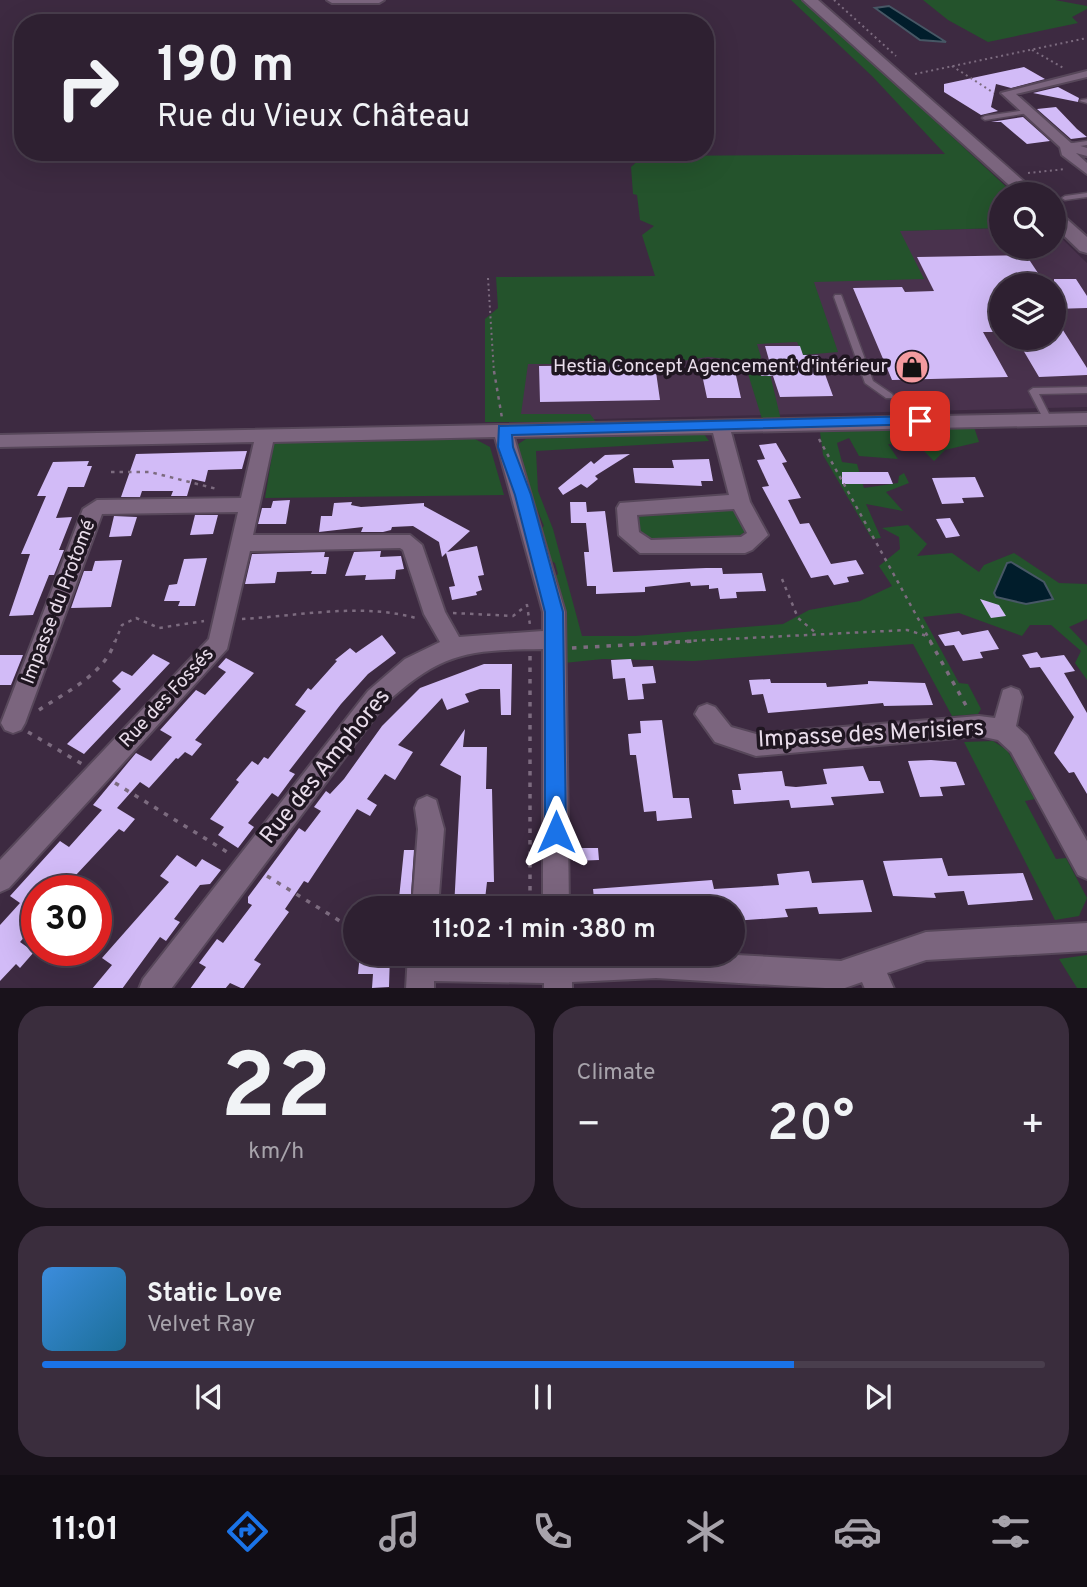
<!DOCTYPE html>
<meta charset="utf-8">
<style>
:root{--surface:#2e2031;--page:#3a2d3d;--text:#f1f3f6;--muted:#a7a3ab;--line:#493e4d;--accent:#1a73e8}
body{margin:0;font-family:Overpass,sans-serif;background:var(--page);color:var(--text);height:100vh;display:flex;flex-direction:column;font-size:26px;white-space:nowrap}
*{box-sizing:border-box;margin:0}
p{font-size:23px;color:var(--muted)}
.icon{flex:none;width:38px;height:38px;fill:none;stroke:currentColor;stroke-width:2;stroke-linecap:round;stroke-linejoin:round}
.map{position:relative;height:988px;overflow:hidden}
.details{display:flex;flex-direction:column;gap:18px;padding:18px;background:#19121b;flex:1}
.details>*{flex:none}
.hud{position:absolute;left:14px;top:14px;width:700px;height:147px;border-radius:28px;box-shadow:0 7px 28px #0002,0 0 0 2px var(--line);background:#2e2031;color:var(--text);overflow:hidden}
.tools{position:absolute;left:989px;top:182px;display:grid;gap:14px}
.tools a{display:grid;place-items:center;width:77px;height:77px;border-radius:50%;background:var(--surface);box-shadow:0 7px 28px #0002,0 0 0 2px var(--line);font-size:35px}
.speed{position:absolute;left:21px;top:875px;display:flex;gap:14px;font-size:35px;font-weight:700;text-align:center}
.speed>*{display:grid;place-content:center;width:91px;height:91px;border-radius:50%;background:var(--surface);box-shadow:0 7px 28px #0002,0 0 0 2px var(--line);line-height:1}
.speed .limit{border:10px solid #d22;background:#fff;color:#111}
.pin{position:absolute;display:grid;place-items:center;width:60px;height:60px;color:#fff;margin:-30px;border-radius:14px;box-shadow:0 4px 10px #0006}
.me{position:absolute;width:77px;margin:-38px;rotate:0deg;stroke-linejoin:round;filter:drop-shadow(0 0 5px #0008)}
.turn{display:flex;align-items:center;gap:24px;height:147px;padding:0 28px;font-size:32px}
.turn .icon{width:91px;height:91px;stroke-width:2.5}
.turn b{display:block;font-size:49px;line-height:60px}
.big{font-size:52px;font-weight:600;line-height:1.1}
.details .widget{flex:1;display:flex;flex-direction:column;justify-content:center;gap:10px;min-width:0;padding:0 24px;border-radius:28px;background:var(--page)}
.details .dial{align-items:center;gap:0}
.dial b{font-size:91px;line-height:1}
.song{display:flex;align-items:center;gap:21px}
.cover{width:84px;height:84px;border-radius:10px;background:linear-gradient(135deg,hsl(210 70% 55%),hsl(200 70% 35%))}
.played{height:7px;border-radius:4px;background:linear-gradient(90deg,var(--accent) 75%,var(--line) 75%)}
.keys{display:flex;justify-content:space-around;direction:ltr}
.heat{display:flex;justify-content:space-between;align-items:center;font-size:38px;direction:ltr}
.details .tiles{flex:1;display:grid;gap:18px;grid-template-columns:1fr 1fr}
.widget:last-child{grid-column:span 2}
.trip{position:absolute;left:343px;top:896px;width:402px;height:70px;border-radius:35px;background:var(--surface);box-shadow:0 7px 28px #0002,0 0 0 2px var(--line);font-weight:600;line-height:70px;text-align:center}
.tab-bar{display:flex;height:112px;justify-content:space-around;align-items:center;background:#120d14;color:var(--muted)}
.tab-bar .icon{width:49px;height:49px}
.tab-bar .current{color:var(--accent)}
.tab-bar b{font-size:32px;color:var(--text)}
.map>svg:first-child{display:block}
</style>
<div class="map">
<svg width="1087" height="989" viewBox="0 0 1087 989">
<rect width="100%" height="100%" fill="#3d2a41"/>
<!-- built -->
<path fill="#49324d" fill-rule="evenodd" d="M1001,228V247H1054V231L1087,263V407L514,421L508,281L874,274L860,232ZM1001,285H1054V338H1001Z"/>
<!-- green -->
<path fill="#24532c" d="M791,0H805L1014,194H1001V228L900,231L924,279L814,282L838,352L803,355L797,342L757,344L761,357L754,375L770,374L781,420L762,419L744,361L708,357L662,364H528L521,414H590L596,422H485V319L498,308L496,277L655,276L642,235L654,226L640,220L637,195L633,194L631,167L643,156L945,154L872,76Z
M923,0H1055L1087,6V9L1072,17L1078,23L988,42L948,20Z
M974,427L979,442L945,450L934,461L921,448L888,444L898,459L859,456L849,438L837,443L842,462L857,464L864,488L898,483L899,476L904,473L909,483L886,492L903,511L866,504L881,538L872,539L823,455L820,432Z
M704,434L709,441L536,451L538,491L553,529L582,636H635L783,624L809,610L860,601L892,586L879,566L900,549L899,537L882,528L908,525L927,544L917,556L952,553L979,572L984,565L1014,553L1059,583L1087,584V619L1069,627L1087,646V680L1075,663L1081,651L1051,625H1030L1022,636L959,613L923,617L959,683L968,684L981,709L978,714L952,716L913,644L694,661L603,659L564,663L551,579L558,574L555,563L546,558L539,531L544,526L512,448L526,439Z
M475,439L490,447L504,495L265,498L274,443Z
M724,507L737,511L747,530L737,538L649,542L637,532L636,520L642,512Z
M993,741L1007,750L1035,799L1025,801L1056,859L1066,858L1087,898L1079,916L1055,920L964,742Z
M1087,955V988H1077L1059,959Z"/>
<!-- water -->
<path fill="#011d2b" stroke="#475765" stroke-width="2" d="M889,6L946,42L920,40L875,8Z
M1011,562L1044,582L1053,599L1026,604L996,597L994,593L1007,563Z"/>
<!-- building -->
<path fill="#d2bbf7" d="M1024,67L1045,79L1011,88L996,84L991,107L998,111L981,115L944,92V84Z
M1058,87L1079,98L1078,102L1033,93Z
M1056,107L1077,129L1087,137L1071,139L1037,109Z
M1023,117L1050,141L1027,144L1001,122H991Z
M1026,255L1046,285H1001V332H983L1008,377L892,380L853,288L902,287L905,292L934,291L917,257Z
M1054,279H1076L1087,296V308L1054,309Z
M1054,316L1087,368V375L1039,377L1016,338H1054Z
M765,346H800L803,355H818L833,396L780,397L773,376H761L757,361L769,360Z
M655,365L660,400L540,402L539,366Z
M701,370L735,371L741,398H707Z
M776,443L787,462L782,463L801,498L788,500L800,524L809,523L831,564L856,560L864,574L847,577L849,582L834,585L828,575L811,578L762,487L769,486L757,460L765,459L759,445Z
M247,451L242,469L208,470L205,482L192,479L187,496H171L173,491H142L140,497H121L136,454Z
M630,454L595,476L598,479L587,488L581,484L563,495L558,488L591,461L594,464L605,455Z
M709,459L713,481H701L702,486L635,483L633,468H674L672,460Z
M89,461L87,466H92L84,487H68L56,518L72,517L59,550H64L54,575H49L33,615L9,616L30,554H21L46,496H37L53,462Z
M842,472H888L893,484H842Z
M975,477L984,497L962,498L964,503L942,504L932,478Z
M290,500L286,524H258L262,508H271L273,501Z
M352,502L351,505L361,507L424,503V506L470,531L447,552L477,546L484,575L478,576L482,590L476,592L477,595L452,600L449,587L455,586L446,553L442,557L439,542L413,526L392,527L391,530L383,532H361L363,527L319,532L321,516H332L334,503Z
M570,502H586L587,512L605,511L613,572L706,568H722L723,574L762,573L766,591L736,592L737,598L720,599L718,588L709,589V585L691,586L690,582L645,587V592L596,594V586H587L584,552H589L586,523H571Z
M195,515H218L213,534L190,535Z
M114,516L137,517L131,536L109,537Z
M950,518L960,536L946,538L936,519Z
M381,551L380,557L401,556L404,569L396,570L395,579L365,580L366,575L345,576L354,552Z
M325,552L324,557H329L326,574H311L312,571L277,572L275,583L245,584L252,554Z
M207,558L195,606H178L180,601H164L169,585L177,584L184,559Z
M122,560L111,607L71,608L84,571H92L95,561Z
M980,599L999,605L1006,616L991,618Z
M988,630L999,649L980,652L983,658L963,661L954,645L945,646L938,635L959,631L962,635Z
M382,635L396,653L368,674L341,704L289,771L295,774L278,797L272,793L248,823L254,827L238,848L218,835L224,827L210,819L239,782L236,780L252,761L258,765L264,757L268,759L306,711L295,705L308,688L311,690L337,661L335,660L350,648L356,653Z
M1037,652L1041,658L1064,655L1075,671L1064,673L1087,713V794L1074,772L1069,773L1054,753L1074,717L1040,667L1030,668L1022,655Z
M153,654L170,663L84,754L67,744L121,689L112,681L122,671L132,676Z
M0,655H23L11,685H0Z
M226,658L254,673L195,740L202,744L192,756L185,752L178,759L176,758L149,788L140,782L117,808L135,819L124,832L119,829L61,891H37V916L24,930L28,933L20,942L34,952L20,968L16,964L0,981V925L20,903L10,896L60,841L69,847L102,810L93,805L136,753L151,761L172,737L160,730L196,690L205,695L226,672L218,667Z
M631,659L633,667L653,666L656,683L642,684L644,699L628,700L625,678L613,679L611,660Z
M484,664H512L511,715H501L500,689H480L465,694L469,702L447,710L442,698L398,745L413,752L395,780L385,774L367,799L377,805L370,816L357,809L308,883L304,881L285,909L289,912L254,960L261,964L243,989L230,983L225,989H190L206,967L199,963L217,939L223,943L252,905L248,903V897L299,828L305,832L321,811L314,807L326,791L330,794L344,779L382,726L420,688Z
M770,679L771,683H826L827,687L868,684V681L925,683L933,705L884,706L883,703L768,713L763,694L752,695L749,680Z
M662,720L673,798H689L692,818L657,821L656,811L644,812L636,755H630L628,734L641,733L640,721Z
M465,729L463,747H487L486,789H492L494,882H487L484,908H454L461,776L440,765Z
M931,760L956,762L965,785L940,787L943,796L920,797L908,761Z
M863,766L869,781H880L884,793L831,797L834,805L791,808L789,800L734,804L732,790H741L738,774L782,771L785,786L796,787L827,784L823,769Z
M573,848H598L599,860L573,861Z
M404,850H414L410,908H398Z
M177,855L196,867L202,859L221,870L210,884L200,885L174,919L180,922L166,941L160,937L122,989H92L112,965L102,958L169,882L160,876Z
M942,858L948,876L1023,873L1033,900L968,905L964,891L934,893L936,898L893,896L883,861Z
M809,871L812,883L863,880L872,912L819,914L817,907L785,909L788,917L733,921V908L727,906L595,908L593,889L712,880L714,889L779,885L777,874Z
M360,954H390L389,987L372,988L373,974H358Z"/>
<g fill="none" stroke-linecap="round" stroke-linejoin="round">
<defs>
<path id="service" d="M1087,99V103L1080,101L1081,100Z
M1026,110L1029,112L1028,113L985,120L982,118L985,116Z
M1087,141V145L1066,148L1063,146L1066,144Z
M1087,193V197L1065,200L1062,198L1065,196Z
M835,295H841L842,297L873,381L892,394L893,396L892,398H886L865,383L834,297Z
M1087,387V393L1039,394L1052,420L1048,423L1044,420L1029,391L1033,388Z"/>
<path id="minor" d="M327,0H384L379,3H332Z
M1087,71V77L1016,94L1071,143L1087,148V156L1076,153L1087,163V174L1062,155L1060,147L1001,93Z
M1087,413V425L731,432L750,502L768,535L752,550L745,553H640L619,535L617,508L620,503L729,495L713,433L514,437L565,612L569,908H543V649C467,650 441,652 384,705L171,989H139L143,979L368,691L405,659L440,642L424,614L403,550L400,548L250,551L227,649L9,888L0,892V860L209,639L238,512L102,514L25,723L21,730L13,733L5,730L1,723L83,509L97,500L241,498L254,442L0,447V435ZM495,437L543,612V631L459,637L445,612L422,545L410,535H253L273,442ZM734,509L747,533L741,537L651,540L639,532L637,515Z
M1011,687L1019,690L1022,697L1016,726L1027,736L1087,841V879L1078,875L1011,752L998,740L979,736L756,756L715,742L695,714L699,707L707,704L715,707L731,727L756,734L979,716L995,718L1003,690Z
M427,796L436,800L444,829L438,908H412L418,829L415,808L418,800Z
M1087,923V951L926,960L887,973L894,989H865L862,982L842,989L656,978L572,982V989H544V983L434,981V989H406L408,954H718L841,961L926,932Z"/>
<path id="tertiary" d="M803,0H818L1038,194H1019Z
M1054,212L1060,213L1087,237V253L1080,251L1054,226Z"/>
</defs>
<!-- service casing -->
<use href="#service" stroke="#57475a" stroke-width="3"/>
<!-- minor casing -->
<use href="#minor" stroke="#57475a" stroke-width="4"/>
<!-- tertiary casing -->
<use href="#tertiary" stroke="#57475a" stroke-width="4"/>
<!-- path-far2 -->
<path stroke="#7c6b7f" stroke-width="2" stroke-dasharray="2 3.5" stroke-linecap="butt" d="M834,0L896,56
M1032,50L1065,69
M952,66L994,93
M915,74L1087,38
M1028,173L1066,169
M488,278L494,373"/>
<!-- path-far1 -->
<path stroke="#7c6b7f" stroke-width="2.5" stroke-dasharray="3.5 5" stroke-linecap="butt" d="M494,371L502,418
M819,439L931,642
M111,472H150L217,489
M782,579L798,618L816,633
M453,613L513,616L527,605L530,625
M242,619C299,616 364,602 419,619
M115,642L122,625L136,618L159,628L204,621
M668,642L907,630L927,636"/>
<!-- path -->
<path stroke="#7c6b7f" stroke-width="3.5" stroke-dasharray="4.5 7" stroke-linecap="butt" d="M930,641L968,709
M572,648L698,641
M530,656V908
M39,710C66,692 105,674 115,641
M28,732L82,764
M115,783L232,855
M267,876L348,926H355"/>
<!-- service -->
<use href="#service" fill="#7b657e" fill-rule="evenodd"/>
<!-- minor -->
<use href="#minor" fill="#7b657e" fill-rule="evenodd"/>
<!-- tertiary -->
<use href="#tertiary" fill="#7b657e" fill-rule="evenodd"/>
</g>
<!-- route -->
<path fill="#1a73e8" stroke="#114b97" stroke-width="2" d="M920,416L926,417V424L512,435L513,447L531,495L563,612L566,832L563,839L556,842L548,839L545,832V612L515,495L498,447L499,426Z"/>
<!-- icons -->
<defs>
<symbol id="shop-disc" viewBox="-11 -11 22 22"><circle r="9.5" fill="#f49b9f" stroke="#1f1621"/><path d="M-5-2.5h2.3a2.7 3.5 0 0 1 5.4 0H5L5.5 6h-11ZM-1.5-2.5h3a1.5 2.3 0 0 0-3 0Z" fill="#111"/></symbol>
</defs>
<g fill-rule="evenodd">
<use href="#shop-disc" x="893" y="348" width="38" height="38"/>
</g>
<g text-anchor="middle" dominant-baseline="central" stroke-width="7" stroke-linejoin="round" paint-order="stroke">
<!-- poi labels -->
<g font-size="19" fill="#e9ddeb" stroke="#1f1621" text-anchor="end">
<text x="888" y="367">Hestia Concept Agencement d'intérieur</text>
</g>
<!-- street labels -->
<g font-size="19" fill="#e9ddeb" stroke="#1f1621">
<text transform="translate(59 602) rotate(-69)">Impasse du Protomé</text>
<text transform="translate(167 698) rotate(-47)">Rue des Fossés</text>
</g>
<!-- near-street labels -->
<g font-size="23" fill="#e9ddeb" stroke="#1f1621">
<text transform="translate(871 735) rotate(-3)">Impasse des Merisiers</text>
<text transform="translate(326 767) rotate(-51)">Rue des Amphores</text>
</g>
</g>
</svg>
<div class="tools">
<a><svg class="icon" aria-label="search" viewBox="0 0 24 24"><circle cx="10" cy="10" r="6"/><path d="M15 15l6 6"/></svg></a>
<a><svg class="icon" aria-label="layers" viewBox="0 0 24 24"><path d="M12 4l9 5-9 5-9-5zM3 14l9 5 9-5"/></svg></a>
</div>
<div class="speed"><div class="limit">30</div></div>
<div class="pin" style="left:920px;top:421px;background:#d93025"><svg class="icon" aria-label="arrive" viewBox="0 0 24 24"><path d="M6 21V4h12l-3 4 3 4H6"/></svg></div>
<svg class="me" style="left:556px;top:832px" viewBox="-20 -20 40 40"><path d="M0-17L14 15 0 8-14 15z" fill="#1a73e8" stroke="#fff" stroke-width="4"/></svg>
<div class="trip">11:02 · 1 min · 380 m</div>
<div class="hud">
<div class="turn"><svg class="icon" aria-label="right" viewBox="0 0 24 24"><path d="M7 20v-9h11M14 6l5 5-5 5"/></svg><div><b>190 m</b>Rue du Vieux Château</div></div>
</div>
</div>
<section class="details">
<div class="tiles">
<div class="widget dial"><b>22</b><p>km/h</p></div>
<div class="widget"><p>Climate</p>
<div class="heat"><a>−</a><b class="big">20°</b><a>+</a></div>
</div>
<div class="widget">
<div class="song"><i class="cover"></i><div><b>Static Love</b><p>Velvet Ray</p></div></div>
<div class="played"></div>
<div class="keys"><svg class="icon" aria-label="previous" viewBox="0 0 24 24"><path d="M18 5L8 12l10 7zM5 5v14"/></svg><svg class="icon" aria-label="pause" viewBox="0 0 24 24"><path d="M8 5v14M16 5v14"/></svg><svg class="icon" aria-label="next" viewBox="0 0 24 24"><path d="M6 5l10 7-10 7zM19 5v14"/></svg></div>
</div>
</div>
</section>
<nav class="tab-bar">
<b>11:01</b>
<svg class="icon current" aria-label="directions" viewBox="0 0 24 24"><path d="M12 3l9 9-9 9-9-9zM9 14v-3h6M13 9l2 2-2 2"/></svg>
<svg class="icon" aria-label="music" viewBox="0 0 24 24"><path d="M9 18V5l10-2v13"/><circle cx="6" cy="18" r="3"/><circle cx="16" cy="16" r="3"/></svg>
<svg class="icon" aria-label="phone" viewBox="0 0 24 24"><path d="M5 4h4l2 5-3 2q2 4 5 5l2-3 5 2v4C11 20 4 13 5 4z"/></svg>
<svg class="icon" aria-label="climate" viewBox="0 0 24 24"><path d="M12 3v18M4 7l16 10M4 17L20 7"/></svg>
<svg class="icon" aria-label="car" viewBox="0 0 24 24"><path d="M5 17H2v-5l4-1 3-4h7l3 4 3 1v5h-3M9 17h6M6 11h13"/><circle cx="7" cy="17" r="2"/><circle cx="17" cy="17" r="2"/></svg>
<svg class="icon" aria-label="filters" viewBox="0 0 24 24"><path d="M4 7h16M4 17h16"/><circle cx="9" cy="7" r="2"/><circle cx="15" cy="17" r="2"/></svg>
</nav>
